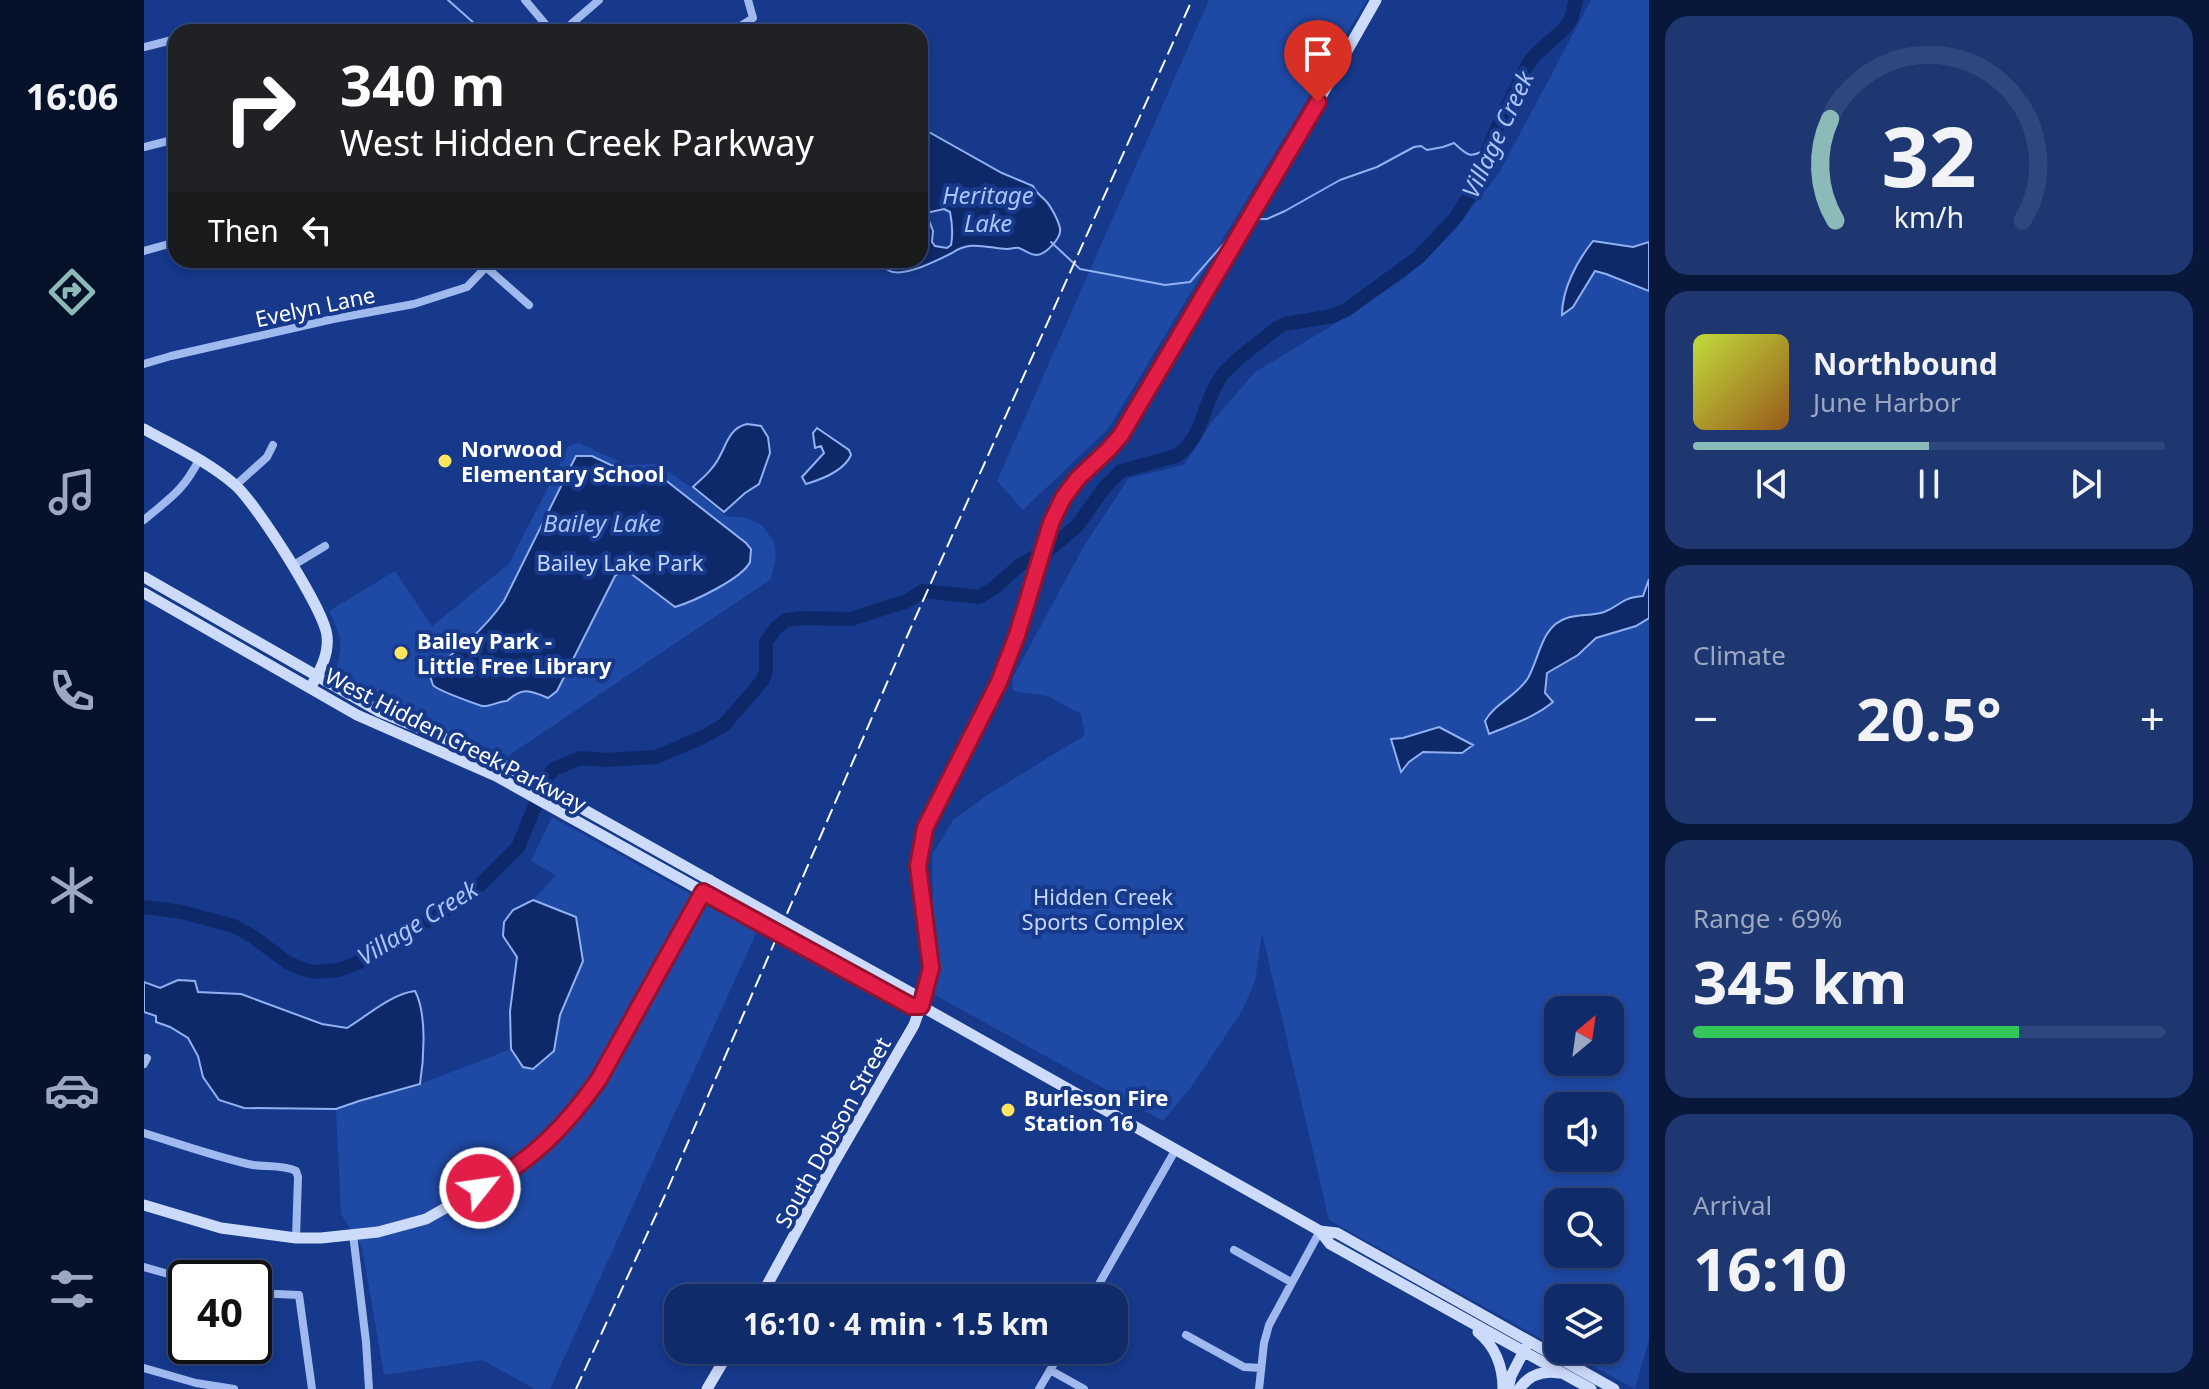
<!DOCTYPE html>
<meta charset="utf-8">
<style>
:root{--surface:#102b69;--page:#1e3771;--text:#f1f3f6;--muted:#9ca7c0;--line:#30477d;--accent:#8bbbb9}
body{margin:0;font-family:"Noto Sans",sans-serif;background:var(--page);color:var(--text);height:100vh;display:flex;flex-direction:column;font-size:30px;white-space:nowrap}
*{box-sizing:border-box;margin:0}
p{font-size:26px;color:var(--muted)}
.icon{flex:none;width:44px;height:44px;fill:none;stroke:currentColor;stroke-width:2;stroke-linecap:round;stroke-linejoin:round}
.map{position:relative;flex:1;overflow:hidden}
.side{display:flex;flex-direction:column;gap:16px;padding:16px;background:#09183a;width:560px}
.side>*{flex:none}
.top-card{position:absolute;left:24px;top:24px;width:760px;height:244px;border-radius:24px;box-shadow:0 4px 12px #0003,0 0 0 2px var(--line);background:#202124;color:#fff;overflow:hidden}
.needle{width:52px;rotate:29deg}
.tools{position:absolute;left:1400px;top:996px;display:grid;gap:16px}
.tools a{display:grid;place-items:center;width:80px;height:80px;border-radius:16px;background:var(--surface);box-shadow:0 4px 12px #0003,0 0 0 2px var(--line);font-size:40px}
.speed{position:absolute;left:24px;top:1260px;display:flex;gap:16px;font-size:40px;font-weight:700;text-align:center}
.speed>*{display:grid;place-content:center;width:104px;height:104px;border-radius:50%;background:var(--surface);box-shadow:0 4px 12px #0003,0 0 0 2px var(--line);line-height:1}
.speed .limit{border:4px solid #111;border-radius:12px;background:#fff;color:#111}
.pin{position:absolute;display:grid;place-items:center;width:68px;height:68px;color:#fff;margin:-82px -34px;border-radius:50% 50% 50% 0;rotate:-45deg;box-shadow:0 0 8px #0007}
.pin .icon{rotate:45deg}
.me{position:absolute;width:88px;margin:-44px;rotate:60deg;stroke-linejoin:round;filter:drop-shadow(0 0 6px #0008)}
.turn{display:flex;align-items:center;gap:28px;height:168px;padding:0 40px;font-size:36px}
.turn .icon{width:104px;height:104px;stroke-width:2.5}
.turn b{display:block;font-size:56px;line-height:68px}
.then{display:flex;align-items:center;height:76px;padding:0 40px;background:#0003;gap:16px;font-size:30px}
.big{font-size:60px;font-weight:700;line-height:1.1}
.side .widget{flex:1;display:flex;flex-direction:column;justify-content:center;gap:12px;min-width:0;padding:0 28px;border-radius:24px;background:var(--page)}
.side .dial{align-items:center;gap:0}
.dial svg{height:208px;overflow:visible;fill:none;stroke:var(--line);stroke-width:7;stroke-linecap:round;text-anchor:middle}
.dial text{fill:var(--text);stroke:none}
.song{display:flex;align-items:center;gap:24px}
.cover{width:96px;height:96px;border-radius:12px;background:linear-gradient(135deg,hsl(70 70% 55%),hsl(30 70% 35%))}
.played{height:8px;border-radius:4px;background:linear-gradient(90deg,var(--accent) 50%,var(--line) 50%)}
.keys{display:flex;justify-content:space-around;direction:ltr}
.heat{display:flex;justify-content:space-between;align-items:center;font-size:44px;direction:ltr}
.charge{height:12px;border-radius:6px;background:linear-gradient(90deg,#34c759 69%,var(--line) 0)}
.trip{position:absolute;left:520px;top:1284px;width:464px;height:80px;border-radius:24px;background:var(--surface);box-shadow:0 4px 12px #0003,0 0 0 2px var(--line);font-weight:700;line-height:80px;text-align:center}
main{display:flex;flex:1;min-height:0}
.tab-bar{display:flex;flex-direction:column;width:144px;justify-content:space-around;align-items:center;background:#06112a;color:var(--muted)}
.tab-bar .icon{width:56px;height:56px}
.tab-bar .selected{color:var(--accent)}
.tab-bar b{font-size:36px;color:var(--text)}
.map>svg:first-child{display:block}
</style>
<main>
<nav class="tab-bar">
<b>16:06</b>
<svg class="icon selected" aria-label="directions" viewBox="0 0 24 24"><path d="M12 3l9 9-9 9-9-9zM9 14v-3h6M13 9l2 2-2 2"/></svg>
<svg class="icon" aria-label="music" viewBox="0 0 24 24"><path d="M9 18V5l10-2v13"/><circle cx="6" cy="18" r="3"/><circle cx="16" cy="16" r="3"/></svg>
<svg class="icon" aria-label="phone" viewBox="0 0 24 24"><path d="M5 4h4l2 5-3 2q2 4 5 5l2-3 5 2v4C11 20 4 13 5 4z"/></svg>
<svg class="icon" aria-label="climate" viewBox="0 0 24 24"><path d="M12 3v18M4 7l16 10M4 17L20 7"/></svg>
<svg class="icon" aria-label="car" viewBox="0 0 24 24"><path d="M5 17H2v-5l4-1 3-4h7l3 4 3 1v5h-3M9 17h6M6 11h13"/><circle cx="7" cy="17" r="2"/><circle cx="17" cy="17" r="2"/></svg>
<svg class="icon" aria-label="filters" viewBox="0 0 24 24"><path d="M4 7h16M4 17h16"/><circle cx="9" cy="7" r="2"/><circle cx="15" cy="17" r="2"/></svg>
</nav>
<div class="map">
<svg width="1505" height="1389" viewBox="0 0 1505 1389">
<rect width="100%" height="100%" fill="#16398c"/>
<!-- green -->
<path fill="#1e49a5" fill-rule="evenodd" d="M1065,0H1223L965,428L879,510L853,481Z
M1447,0H1505V1340L1491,1389L1418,1350H1466V1298H1414V1348L1185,1220L1118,933L1111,981L1098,1011L1048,1086L1019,1121L791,995L788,855L809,820L845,794L941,735L937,714L904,696L869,691L868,679L941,544L985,478L1040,465L1067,423L1111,372L1197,320L1261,278L1307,234L1355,173ZM1414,1010H1466V1062H1414ZM1414,1106H1466V1158H1414ZM1414,1202H1466V1254H1414Z
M435,443L483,465L514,464L548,488L582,516L603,518L618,525L630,542L632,555L627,579L364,756C304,732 245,709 190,675C200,644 198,639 185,611L251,571L288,626L365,564L425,446Z
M408,817L613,931L406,1389H391L338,1360L240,1375L218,1247L197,1214L192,1109L215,1101L276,1084L367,1049L379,1067L410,1051L416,1015L429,984L432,917L389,900L412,875L387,861Z"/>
<!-- water -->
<path fill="#0e2969" stroke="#92b1f2" stroke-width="2" fill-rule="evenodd" d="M776,127L858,173L889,186C892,193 896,195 901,200C907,206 914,220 916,228C918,238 902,254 893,255C886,255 881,250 875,248C871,247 868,249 863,249C843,248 826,240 808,253C794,260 765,275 749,272C742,271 737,265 732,260H776ZM800,209L806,212C808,222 809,235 807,245L803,248L791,246L788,242L789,231L782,213Z
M1449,241L1489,247L1505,242V291L1462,274L1451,271L1429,307L1418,315C1418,289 1433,261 1449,241Z
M603,424L617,426L624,437L626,453L615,484L601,493L580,512L549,487C555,481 563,475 568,468C582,453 581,429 603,424Z
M673,428L705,450L707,455C700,471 679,479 662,484L658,477L680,453L677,446L671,448L669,433Z
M432,456H448L473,468L486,471L511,472L602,543L607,549C607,551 606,561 606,562C598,579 548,602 531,607L486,573L478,571L471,576L413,691L404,698C386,690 378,687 363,701C354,701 347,707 338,706C332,704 292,690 289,685C288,683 286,675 285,673L288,669C316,649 340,630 360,601Z
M1505,579V618L1492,626L1452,638L1434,655L1403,673L1401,693L1409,702C1391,717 1367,725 1345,734L1341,721C1351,703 1373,696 1384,678C1396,657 1397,626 1423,618C1435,614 1448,616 1460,612C1478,605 1476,598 1499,596Z
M1295,727L1329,745L1318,753L1279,752L1265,762L1257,772L1247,739L1259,738Z
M389,900L432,917L439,961L416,1015L410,1051L389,1069L379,1067L367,1049L366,1011L373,957L359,936L360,922L369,910Z
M34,980L51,981L54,992L97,994L178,1024L203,1028C223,1016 247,994 271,991C283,1013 280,1059 276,1084L215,1101L192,1109L100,1108L75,1100L59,1077L54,1056L44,1038L26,1027L12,1022V1016L0,1012V982L16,988Z"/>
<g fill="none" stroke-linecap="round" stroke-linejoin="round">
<!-- stream -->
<path stroke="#92b1f2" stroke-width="2" d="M304,0L340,32
M1113,219H1123L1141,211L1196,180L1233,167L1270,147L1277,146L1283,150L1299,147L1310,143C1326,158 1325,157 1345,149
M907,242L936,269L1021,285L1046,282L1095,226"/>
<!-- river -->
<path stroke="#0e2969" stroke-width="14" d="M0,907L38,912L90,926L108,936L143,962L158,969L172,972L195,970L218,961L328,893L374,847L403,777L410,769L436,758L461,760L512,757L559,737L580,725L618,681L622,671V642L631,629L642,620L658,618L707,619L763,601L779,591L835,597L850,588L877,564L903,551L933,526L960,488L977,471L1032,456C1060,439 1059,399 1079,374C1093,357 1116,343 1133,328L1141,324L1188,316L1202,310L1275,257L1312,217L1327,193L1354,126L1384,64L1392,54L1420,29L1427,19L1432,0"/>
<!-- street -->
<path stroke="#a0b9ef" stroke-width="8" d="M381,0L408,32
M418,32L455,0
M587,32L609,18L604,0
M0,47L32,39
M0,147L32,139
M0,251L32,242
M334,260L385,305
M0,364L27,356L189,319L270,304L323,287L342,267
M92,485L123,457L129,445
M0,520C27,497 38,492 55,460
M148,566L181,546
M0,1064L3,1058
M0,1133C36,1144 72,1157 109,1165C123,1167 139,1165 152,1171L154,1177L152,1238
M209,1234L222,1342L225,1389
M1090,1250L1147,1282
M0,1267L42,1279
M110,1293L155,1295L168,1389
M947,1298L1032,1149
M1042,1335L1100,1367L1117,1368
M0,1368L52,1383L90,1389
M906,1370L940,1389
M895,1389L918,1350
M1115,1389L1120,1343L1125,1325L1176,1231"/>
<!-- secondary -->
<path stroke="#cddbfb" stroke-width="11" d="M0,429C30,446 63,461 90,484C111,501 181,611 183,636C185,653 177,669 169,683
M0,577L236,712L336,753L364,767L624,913
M0,593L213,715L352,776L619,925
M665,936L773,996L777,1006
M657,946L767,1006H777L1176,1231L1186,1244L1447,1389
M0,1205L77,1228L152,1238H177L234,1232L282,1219L358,1176L392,1153L441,1099L455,1079L566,880
M1176,1231L1193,1233L1470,1389
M616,1298L688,1166L770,1025L782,991L787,968L774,866L781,828L855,682L873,635L907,523L919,498L934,478L964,450L977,435L1145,153L1232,0
M1334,1332C1351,1346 1359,1367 1359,1389
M563,1389L586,1350
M1364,1389L1367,1376L1383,1345
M1375,1389C1385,1375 1398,1370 1415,1373"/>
<!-- rail -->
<path stroke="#fff" stroke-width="2" stroke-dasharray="14 6" stroke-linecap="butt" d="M432,1389L522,1193L765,632L1048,0"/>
<!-- secondary-bridge -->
<path stroke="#cddbfb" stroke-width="11" d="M624,913L665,936
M619,925L657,946"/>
</g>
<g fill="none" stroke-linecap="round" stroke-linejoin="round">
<defs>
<path id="route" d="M336,1188C388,1161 422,1126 455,1079L559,892L767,1006H777L787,968L774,866L781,828L855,682L873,635L907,523L919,498L934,478L964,450L977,435L1174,102"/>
</defs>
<!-- route casing -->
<use href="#route" stroke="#92132f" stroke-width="20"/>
<!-- route -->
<use href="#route" stroke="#e11d48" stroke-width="14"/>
</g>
<!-- markers -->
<g fill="#ffe65e" stroke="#16398c" stroke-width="3">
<circle cx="301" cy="461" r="8"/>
<circle cx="257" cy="653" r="8"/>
<circle cx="864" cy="1110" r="8"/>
</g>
<g text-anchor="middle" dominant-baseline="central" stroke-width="8" stroke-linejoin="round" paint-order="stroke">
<!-- street labels -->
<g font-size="22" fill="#fff" stroke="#16398c">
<text transform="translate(171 306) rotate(-12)">Evelyn Lane</text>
<text transform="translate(312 739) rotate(27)">West Hidden Creek Parkway</text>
<text transform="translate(688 1132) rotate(-61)">South Dobson Street</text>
</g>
<!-- poi labels -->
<g font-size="22" font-weight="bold" fill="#fff" stroke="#16398c" text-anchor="start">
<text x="317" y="448">Norwood<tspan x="317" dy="25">Elementary School</tspan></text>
<text x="273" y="640">Bailey Park -<tspan x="273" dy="25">Little Free Library</tspan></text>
<text x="880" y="1097">Burleson Fire<tspan x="880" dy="25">Station 16</tspan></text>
</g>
<!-- park labels -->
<g font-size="22" fill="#c6d7fb" stroke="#16398c">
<text x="476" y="562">Bailey Lake Park</text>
<text x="959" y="896">Hidden Creek<tspan x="959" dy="25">Sports Complex</tspan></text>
</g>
<!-- water labels -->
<g font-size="24" font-style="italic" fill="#abc3f6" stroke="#16398c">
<text transform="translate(1353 134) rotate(-65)">Village Creek</text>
<text x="844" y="194">Heritage<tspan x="844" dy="28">Lake</tspan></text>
<text x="458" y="522">Bailey Lake</text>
<text transform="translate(273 922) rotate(-32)">Village Creek</text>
</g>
</g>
</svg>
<div class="tools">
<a><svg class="needle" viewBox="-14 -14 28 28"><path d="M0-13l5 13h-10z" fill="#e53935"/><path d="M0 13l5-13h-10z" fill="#9ca7c0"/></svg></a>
<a><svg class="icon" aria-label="sound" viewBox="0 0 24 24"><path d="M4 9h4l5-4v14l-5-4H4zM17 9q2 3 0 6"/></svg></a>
<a><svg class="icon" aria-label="search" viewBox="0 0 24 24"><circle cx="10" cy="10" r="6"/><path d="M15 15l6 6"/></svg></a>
<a><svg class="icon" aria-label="layers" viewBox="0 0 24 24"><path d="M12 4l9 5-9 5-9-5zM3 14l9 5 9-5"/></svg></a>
</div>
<div class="speed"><div class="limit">40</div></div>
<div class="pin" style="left:1174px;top:102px;background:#d93025"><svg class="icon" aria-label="arrive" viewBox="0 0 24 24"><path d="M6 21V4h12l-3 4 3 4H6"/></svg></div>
<svg class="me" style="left:336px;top:1188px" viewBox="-20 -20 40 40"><circle r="17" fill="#e11d48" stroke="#fff" stroke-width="3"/><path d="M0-11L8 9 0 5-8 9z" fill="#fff"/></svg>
<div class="trip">16:10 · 4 min · 1.5 km</div>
<div class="top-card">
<div class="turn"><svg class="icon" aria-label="right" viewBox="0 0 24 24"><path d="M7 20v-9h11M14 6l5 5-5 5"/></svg><div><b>340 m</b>West Hidden Creek Parkway</div></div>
<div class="then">Then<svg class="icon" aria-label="left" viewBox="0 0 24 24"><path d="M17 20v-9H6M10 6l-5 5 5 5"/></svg></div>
</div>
</div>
<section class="side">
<div class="widget dial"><svg viewBox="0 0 100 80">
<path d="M14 69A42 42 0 1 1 86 69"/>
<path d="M14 69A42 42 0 0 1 12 30" stroke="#8bbbb9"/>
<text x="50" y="56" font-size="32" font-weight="700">32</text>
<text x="50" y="72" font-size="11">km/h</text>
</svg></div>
<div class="widget">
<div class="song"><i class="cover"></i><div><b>Northbound</b><p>June Harbor</p></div></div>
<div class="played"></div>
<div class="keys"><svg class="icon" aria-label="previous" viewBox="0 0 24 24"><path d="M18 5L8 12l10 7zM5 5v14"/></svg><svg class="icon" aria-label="pause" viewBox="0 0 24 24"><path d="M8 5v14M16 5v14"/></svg><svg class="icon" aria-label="next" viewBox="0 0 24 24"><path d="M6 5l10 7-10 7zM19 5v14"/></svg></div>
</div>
<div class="widget"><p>Climate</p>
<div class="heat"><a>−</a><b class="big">20.5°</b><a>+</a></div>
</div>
<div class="widget"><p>Range · 69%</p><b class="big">345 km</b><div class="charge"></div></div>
<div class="widget"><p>Arrival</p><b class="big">16:10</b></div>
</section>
</main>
